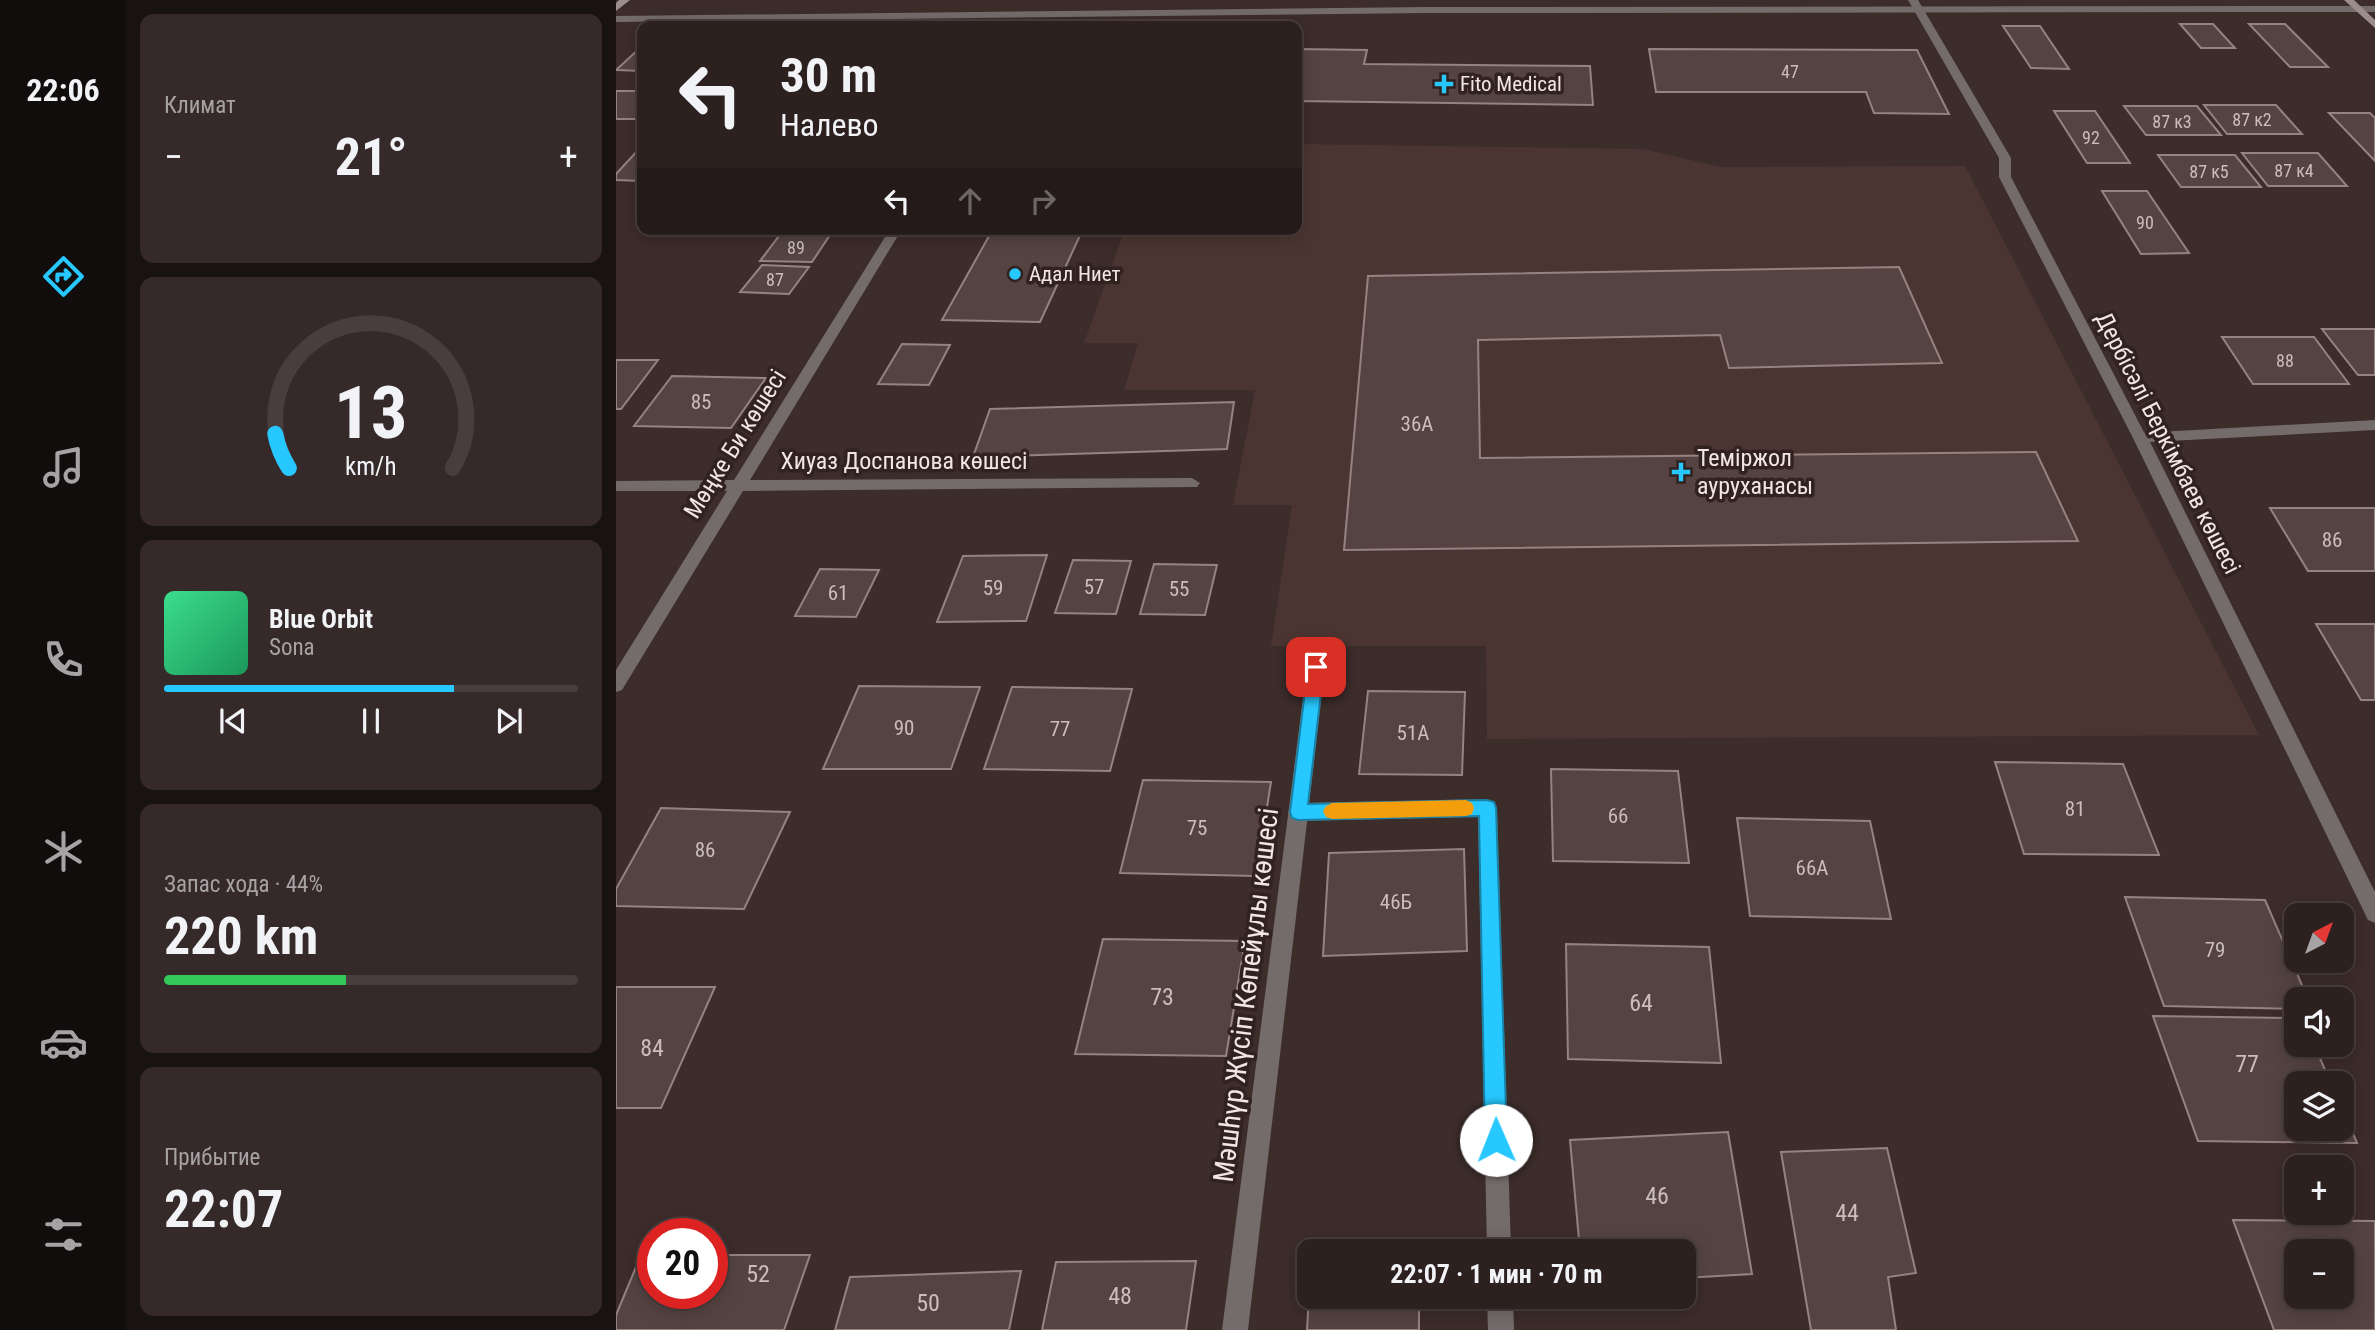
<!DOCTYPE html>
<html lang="ru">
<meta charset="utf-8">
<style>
:root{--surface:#2d2120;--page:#352929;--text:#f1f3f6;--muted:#a7a3a5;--line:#483e3e;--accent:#27c8ff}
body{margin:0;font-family:"Roboto Condensed",sans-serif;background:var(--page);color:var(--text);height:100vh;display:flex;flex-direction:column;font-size:26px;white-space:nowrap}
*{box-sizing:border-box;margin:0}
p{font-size:23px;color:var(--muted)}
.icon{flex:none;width:38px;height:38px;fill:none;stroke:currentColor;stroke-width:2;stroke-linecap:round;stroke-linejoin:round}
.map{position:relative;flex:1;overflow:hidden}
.drawer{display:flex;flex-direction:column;gap:14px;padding:14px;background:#191212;width:490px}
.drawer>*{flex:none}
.hud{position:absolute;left:21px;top:21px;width:665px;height:214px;border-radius:14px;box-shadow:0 4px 18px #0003,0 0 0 2px var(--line);background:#2d2120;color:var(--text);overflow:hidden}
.needle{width:46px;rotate:41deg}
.buttons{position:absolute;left:1668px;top:903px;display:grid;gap:14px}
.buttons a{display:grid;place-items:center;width:70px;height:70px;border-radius:14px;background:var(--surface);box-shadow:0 4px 18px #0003,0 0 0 2px var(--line);font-size:35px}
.speed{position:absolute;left:21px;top:1218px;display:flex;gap:14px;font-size:35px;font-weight:700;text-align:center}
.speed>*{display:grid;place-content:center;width:91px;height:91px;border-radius:50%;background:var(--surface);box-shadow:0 4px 18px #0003,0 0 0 2px var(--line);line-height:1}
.speed .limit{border:10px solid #d22;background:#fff;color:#111}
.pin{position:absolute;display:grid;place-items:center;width:60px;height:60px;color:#fff;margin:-30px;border-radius:14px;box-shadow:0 4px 10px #0006}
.me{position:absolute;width:77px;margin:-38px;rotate:359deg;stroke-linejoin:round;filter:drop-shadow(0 0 5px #0008)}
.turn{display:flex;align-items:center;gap:24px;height:147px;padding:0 28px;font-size:32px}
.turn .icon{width:91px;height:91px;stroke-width:2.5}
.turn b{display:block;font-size:49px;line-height:60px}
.lanes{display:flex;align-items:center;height:66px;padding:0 28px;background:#0003;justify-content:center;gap:35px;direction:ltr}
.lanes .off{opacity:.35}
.big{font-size:52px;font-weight:700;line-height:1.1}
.drawer .card{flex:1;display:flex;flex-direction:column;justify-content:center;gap:10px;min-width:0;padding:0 24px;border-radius:14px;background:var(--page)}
.drawer .dial{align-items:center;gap:0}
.dial svg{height:182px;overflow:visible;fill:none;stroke:var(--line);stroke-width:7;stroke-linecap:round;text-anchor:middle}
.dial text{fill:var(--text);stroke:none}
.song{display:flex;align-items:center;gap:21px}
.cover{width:84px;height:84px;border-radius:10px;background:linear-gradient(135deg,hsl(150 70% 55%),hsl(150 70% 35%))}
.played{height:7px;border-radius:4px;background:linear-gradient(90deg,var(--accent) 70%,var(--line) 70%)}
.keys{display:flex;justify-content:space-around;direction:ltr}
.heat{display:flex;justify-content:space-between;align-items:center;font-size:38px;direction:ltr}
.charge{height:10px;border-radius:5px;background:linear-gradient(90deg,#34c759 44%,var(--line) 0)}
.trip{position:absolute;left:681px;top:1239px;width:399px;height:70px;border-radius:14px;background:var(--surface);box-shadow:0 4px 18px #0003,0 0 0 2px var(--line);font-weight:700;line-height:70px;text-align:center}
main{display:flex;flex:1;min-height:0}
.tabs{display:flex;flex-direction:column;width:126px;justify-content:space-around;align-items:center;background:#120d0d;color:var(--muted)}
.tabs .icon{width:49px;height:49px}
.tabs .selected{color:var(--accent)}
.tabs b{font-size:32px;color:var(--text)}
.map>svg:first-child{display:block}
</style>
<main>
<nav class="tabs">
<b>22:06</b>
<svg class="icon selected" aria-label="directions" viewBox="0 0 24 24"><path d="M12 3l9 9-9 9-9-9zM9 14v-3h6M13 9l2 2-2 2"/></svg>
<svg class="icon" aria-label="music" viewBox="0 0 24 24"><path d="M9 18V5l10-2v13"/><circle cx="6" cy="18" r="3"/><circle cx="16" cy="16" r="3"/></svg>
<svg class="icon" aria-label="phone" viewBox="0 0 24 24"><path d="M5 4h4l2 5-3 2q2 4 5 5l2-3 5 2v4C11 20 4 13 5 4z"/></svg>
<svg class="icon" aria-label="climate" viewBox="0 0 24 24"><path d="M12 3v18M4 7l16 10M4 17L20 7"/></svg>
<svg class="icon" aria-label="car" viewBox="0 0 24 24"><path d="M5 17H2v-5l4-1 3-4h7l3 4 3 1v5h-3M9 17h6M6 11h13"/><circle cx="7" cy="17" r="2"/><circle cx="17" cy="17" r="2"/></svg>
<svg class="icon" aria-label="filters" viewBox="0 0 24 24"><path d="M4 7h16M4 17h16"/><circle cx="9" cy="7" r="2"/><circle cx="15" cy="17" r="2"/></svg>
</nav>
<section class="drawer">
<div class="card"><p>Климат</p>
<div class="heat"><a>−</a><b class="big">21°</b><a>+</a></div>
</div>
<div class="card dial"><svg viewBox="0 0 100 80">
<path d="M14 69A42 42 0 1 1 86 69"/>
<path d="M14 69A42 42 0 0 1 8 54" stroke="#27c8ff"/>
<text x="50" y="56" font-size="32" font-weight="700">13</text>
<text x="50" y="72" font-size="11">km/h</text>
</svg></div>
<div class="card">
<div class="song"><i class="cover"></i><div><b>Blue Orbit</b><p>Sona</p></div></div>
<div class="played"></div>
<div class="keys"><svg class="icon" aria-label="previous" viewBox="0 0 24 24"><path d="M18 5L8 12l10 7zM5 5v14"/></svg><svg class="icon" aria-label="pause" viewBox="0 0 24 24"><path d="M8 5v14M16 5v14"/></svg><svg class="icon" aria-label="next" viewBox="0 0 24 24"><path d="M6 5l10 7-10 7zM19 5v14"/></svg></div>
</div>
<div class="card"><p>Запас хода · 44%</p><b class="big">220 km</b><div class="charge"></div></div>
<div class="card"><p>Прибытие</p><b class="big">22:07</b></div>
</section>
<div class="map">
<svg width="1759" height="1330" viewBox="0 0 1759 1330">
<rect width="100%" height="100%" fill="#3c2c2a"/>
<!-- built -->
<path fill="#4b3532" d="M681,144L1027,149L1105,167L1349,166L1643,735L871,739L870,646H655L676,505H617L639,390H508L522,343H468L509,229H681Z"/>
<!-- building -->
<path fill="#544341" stroke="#968280" stroke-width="2" fill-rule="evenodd" d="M1564,24H1597L1619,48H1585Z
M1633,24H1669L1712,67H1674Z
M1387,26H1424L1453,69L1415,68Z
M26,46V71L0,70Z
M681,49L751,50L748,64L974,66L977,105L681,101Z
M1033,49L1301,50L1333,114L1258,113L1250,92H1040Z
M0,91H26V119H0Z
M1588,105H1660L1686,134H1611Z
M1508,106H1581L1605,135H1530Z
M1438,111H1479L1514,163H1471Z
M1713,113H1754L1759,118V161Z
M23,149H26V181L0,180V174Z
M1626,153H1702L1731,186H1652Z
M1542,155H1619L1645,187H1565Z
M1486,191H1531L1573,253L1525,254Z
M377,229H467L424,322L326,320Z
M166,232H216L196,262L144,261Z
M146,265L193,267L173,294L124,292Z
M1283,267L1326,363L1113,368L1104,335L862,340L864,458L1420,452L1462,541L728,550L752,276Z
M1706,329H1759V375H1742Z
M1606,337H1698L1733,384H1637Z
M286,344L334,345L313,385L262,384Z
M0,360H42L5,409H0Z
M56,376L150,378L115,428L18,426Z
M618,402L611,449L357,457L374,409Z
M1654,508H1759V571H1692Z
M431,555L410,621L321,622L347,556Z
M457,560L515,561L500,614L439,613Z
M538,564L601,565L589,615L524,614Z
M204,569L263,570L240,617L179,616Z
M1700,624H1759V700H1745Z
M243,686L364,687L335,769H207Z
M396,687L516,689L494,771L368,769Z
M752,691L849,692L846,775L743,774Z
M1379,762L1507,764L1543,855L1408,854Z
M935,769L1062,771L1073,863L937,861Z
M527,780L655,782L640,876L504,873Z
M45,808L174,812L128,909L0,906V889Z
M1121,818L1254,821L1275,919L1134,916Z
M848,849L851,951L707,956L713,853Z
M1509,897L1649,900L1692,999H1680V1009L1548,1006Z
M487,939L629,941L610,1056L459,1054Z
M950,944L1093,947L1105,1063L952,1059Z
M0,987H99L45,1108H0Z
M1537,1016L1680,1018V1045H1698L1715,1083H1680V1129H1726V1107L1741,1143L1582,1141Z
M1112,1132L1136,1274L1068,1278V1251H964L954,1140Z
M1271,1148L1300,1273L1272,1277L1280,1330H1195L1165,1152Z
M1617,1220L1759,1221V1330H1658ZM1680,1251H1726V1297H1680Z
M25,1255H37V1293H96V1255H194L168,1330H0V1315Z
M580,1261L570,1330H426L440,1262Z
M405,1271L393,1330H219L234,1277Z
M693,1295L803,1297V1330H691Z"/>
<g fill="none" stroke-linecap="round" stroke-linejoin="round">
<!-- lane -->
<path fill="#746c6b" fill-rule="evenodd" d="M1292,0H1302L1395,158V177L1531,438L1529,442L1524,443L1517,438L1383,177V158Z
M871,799L878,802L881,808L895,1251H871L862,817L682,821L675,818L672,812L675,806L682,803Z
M871,1297H897L898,1330H872Z"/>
<!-- street -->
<path fill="#746c6b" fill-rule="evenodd" d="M1759,6V12L811,13L0,22V16L811,7Z
M274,229H286L134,480L576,478L584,483L581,487L127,491L6,690L0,692V670L111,491H0V481L118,480Z
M1759,420V430L1534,442L1759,892V923L1752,920L1517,438L1524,433Z
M700,660L706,662L709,667L632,1330H606L691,667L694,662Z"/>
<!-- secondary -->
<path fill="#9a8d8b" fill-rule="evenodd" d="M3,0H14L0,11V3Z
M1728,0H1738L1759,20V28Z"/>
</g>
<!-- route -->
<path fill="#27c8ff" stroke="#1982a6" stroke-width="2" d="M700,661L708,667L692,804L871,800L878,802L880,808L891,1140L887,1148L880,1151L872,1148L869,1140L863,816L682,820L676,818L674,812L692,667Z"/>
<!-- slow -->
<path fill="#f59e0b" d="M850,800L856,803L858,808L856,814L850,816L716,819L710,817L707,811L710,806L716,803Z"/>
<!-- markers -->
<g fill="#27c8ff" stroke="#312220" stroke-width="2.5">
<path d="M824.5 73.5h7v7h7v7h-7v7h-7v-7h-7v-7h7z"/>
<circle cx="399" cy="274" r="7"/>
<path d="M1061.5 461.5h7v7h7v7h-7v7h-7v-7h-7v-7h7z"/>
</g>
<g text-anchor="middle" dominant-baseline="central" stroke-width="7" stroke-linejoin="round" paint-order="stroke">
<!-- far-number labels -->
<g font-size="18" fill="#cabdbb">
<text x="1174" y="71">47</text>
<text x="1636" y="119">87 к2</text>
<text x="1556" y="121">87 к3</text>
<text x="1475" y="137">92</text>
<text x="1678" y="170">87 к4</text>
<text x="1593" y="171">87 к5</text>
<text x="1529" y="222">90</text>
<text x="180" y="247">89</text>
<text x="159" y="279">87</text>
<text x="1669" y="360">88</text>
</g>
<!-- far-poi labels -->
<g font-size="21" fill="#f1e6e4" stroke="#312220" text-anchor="start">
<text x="844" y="84">Fito Medical</text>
<text x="413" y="274">Адал Ниет</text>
</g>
<!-- number labels -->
<g font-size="21" fill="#cabdbb">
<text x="85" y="402">85</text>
<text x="801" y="424">36А</text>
<text x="1716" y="540">86</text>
<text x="478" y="587">57</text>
<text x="377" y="588">59</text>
<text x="563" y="589">55</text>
<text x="222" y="593">61</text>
<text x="288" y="728">90</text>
<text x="444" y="729">77</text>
<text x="797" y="733">51А</text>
<text x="1459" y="809">81</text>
<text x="1002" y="816">66</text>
<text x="581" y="828">75</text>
<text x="89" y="850">86</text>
<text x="1196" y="868">66А</text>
<text x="780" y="902">46Б</text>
<text x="1599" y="950">79</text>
</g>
<!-- street labels -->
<g font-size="24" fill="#f1e6e4" stroke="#312220">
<text transform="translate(1552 443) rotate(63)">Дербісәлі Беркімбаев көшесі</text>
<text transform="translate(119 444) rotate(-58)">Мөңке Би көшесі</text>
<text x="288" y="461">Хиуаз Доспанова көшесі</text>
</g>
<!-- poi labels -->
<g font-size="24" fill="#f1e6e4" stroke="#312220" text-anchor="start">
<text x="1081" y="458">Теміржол<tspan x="1081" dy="28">ауруханасы</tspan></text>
</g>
<!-- near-number labels -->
<g font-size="24" fill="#cabdbb">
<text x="546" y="997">73</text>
<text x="1025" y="1003">64</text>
<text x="36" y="1048">84</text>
<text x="1631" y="1064">77</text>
<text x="1041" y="1196">46</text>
<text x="1231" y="1213">44</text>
<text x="142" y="1274">52</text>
<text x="504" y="1296">48</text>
<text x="312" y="1303">50</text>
</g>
<!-- near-street labels -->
<g font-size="28" fill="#f1e6e4" stroke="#312220">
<text transform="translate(630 995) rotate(-83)">Мәшһүр Жүсіп Көпейұлы көшесі</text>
</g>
</g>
</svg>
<div class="buttons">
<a><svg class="needle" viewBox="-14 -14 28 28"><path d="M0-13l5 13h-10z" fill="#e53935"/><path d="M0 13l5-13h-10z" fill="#a7a3a5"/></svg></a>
<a><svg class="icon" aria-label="sound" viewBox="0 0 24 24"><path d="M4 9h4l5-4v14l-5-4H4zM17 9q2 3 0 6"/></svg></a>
<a><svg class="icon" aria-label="layers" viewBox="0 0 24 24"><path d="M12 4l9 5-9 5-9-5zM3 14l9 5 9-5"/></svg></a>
<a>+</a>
<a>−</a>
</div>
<div class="speed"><div class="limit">20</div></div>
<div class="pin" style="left:700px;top:667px;background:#d93025"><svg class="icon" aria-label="arrive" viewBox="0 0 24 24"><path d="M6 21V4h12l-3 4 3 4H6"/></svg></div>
<svg class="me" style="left:880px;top:1140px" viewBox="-20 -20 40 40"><circle r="19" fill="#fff"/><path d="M0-13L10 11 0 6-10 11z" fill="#27c8ff"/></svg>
<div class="trip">22:07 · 1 мин · 70 m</div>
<div class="hud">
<div class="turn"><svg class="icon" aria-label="left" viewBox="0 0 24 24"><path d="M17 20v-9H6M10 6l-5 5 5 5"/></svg><div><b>30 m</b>Налево</div></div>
<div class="lanes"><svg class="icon" aria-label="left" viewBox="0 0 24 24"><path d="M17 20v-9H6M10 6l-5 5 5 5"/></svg><svg class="icon off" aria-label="ahead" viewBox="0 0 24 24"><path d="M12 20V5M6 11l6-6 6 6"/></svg><svg class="icon off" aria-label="right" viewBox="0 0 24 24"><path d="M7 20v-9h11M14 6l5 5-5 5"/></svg></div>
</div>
</div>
</main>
